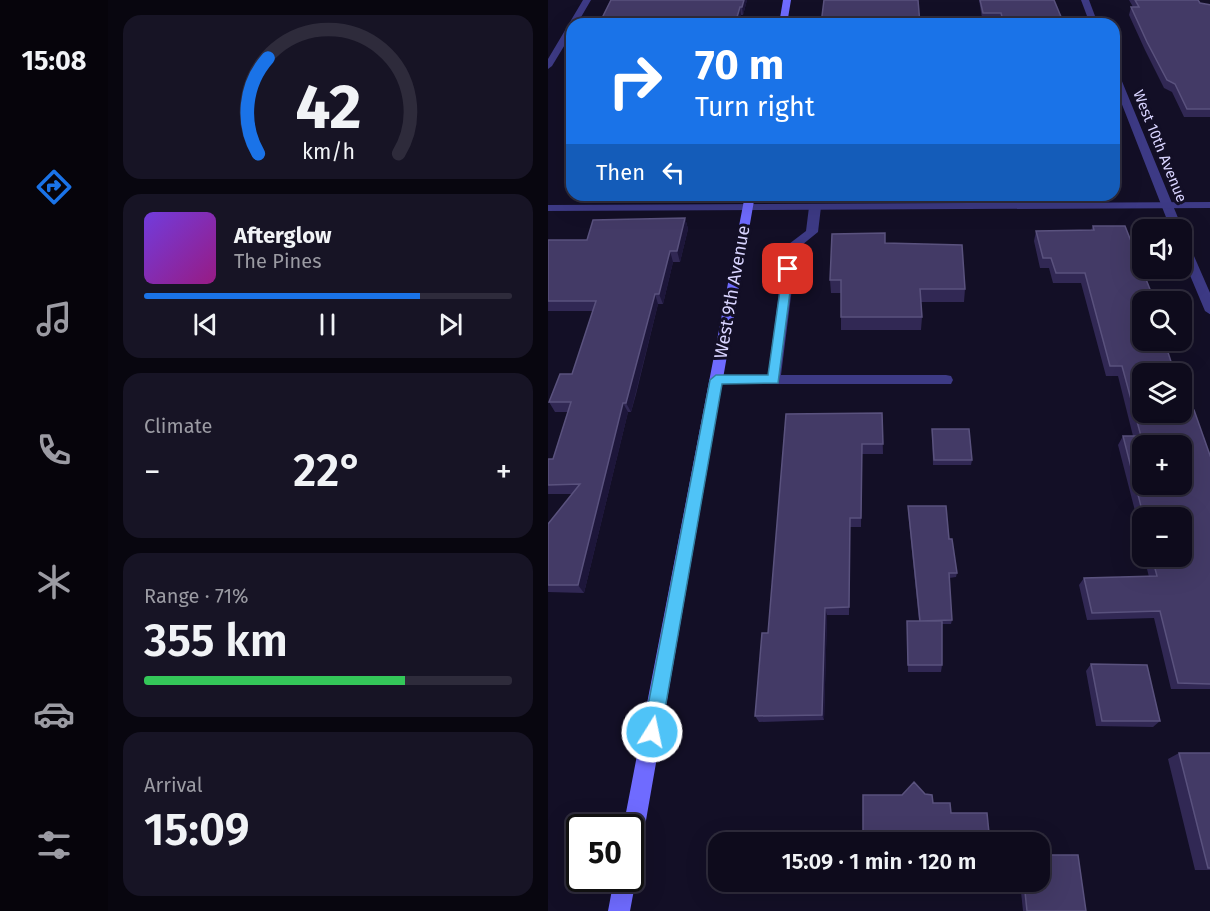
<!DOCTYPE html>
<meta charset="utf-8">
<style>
:root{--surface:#0e0b1c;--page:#171425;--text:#f1f3f6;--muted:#9b9ba3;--line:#2e2b3b;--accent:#1a73e8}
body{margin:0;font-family:"Fira Sans",sans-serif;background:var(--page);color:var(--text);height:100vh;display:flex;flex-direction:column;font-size:22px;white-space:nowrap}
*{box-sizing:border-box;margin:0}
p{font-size:20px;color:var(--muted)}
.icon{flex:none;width:33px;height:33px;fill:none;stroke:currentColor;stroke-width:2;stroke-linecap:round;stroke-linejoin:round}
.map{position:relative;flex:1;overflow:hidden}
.details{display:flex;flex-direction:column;gap:15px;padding:15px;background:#08060f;width:440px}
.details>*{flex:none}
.guide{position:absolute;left:18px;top:18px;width:554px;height:183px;border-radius:18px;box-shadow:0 6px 24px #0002,0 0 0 2px var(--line);background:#1a73e8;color:#fff;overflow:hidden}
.fabs{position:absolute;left:584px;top:219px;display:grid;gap:12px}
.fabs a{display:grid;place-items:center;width:60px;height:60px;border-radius:12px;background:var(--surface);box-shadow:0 6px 24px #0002,0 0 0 2px var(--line);font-size:30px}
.speed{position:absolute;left:18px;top:814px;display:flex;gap:12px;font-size:30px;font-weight:700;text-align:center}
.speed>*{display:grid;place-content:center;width:78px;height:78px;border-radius:50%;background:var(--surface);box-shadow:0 6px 24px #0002,0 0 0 2px var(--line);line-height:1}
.speed .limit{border:3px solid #111;border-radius:9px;background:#fff;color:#111}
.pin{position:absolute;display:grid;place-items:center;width:51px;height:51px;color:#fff;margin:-26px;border-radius:12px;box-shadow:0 3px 9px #0006}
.me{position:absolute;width:66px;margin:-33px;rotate:10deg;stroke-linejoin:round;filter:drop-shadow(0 0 4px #0008)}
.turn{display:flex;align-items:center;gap:21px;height:126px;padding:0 30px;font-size:27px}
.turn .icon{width:78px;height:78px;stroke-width:2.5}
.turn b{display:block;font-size:42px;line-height:51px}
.then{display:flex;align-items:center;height:57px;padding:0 30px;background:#0003;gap:12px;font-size:22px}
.big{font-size:45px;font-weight:600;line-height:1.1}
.details .widget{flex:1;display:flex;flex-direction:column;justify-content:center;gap:9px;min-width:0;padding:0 21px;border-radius:18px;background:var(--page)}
.details .dial{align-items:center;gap:0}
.dial svg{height:156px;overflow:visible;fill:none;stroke:var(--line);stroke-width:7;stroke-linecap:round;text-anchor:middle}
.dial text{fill:var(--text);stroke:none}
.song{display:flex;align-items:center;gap:18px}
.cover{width:72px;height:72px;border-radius:9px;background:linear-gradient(135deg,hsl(260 70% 55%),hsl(310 70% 35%))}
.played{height:6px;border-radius:3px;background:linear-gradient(90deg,var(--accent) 75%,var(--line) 75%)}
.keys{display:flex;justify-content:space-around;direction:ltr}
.heat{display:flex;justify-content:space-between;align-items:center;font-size:33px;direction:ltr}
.charge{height:9px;border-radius:4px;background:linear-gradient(90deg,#34c759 71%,var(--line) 0)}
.trip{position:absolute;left:160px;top:832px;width:342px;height:60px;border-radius:18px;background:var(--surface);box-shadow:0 6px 24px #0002,0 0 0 2px var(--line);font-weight:600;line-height:60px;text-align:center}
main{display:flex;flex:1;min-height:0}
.dock{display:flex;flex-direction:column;width:108px;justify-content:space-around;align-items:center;background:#06040b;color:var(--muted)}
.dock .icon{width:42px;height:42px}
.dock .selected{color:var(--accent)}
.dock b{font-size:27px;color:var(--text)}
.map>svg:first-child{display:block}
</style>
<main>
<nav class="dock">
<b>15:08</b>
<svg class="icon selected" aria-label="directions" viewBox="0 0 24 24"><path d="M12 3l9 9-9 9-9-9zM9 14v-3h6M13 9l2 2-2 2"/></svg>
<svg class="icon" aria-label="music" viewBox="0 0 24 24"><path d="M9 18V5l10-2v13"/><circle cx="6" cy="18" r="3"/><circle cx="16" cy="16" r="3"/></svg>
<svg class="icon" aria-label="phone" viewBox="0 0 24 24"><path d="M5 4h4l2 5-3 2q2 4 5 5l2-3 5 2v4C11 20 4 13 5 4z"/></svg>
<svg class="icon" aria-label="climate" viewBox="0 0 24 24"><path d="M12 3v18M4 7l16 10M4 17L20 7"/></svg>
<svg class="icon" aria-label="car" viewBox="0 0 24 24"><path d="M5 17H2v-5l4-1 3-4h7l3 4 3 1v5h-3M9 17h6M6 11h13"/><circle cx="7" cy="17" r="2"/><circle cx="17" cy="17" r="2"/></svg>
<svg class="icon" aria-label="filters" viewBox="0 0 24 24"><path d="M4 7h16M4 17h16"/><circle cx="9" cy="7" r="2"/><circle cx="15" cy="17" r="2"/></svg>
</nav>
<section class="details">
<div class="widget dial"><svg viewBox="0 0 100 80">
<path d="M14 69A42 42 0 1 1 86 69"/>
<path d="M14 69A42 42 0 0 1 19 20" stroke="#1a73e8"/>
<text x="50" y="56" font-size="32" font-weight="700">42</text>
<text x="50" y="72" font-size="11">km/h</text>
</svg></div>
<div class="widget">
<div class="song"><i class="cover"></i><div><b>Afterglow</b><p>The Pines</p></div></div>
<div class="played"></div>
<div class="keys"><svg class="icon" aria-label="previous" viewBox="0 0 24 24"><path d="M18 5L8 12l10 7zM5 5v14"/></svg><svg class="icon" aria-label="pause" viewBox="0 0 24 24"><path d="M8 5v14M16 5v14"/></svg><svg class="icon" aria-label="next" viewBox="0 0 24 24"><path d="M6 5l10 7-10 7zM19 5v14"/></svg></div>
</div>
<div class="widget"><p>Climate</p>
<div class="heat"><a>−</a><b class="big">22°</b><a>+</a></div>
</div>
<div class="widget"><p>Range · 71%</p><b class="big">355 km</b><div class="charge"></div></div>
<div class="widget"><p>Arrival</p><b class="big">15:09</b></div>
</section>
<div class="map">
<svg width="663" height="911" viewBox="0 0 663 911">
<rect width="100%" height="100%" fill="#130f26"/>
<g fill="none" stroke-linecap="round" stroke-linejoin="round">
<!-- service -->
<path fill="#3d3a85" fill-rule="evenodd" d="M267,204L273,207L270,232L249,249L233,375H398L403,376L405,380L403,384H163L161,380L168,375H220L237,247L258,231L261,207Z"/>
<!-- minor -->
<path fill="#3d3a85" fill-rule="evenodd" d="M35,0H43L29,24H24V33L4,66L0,69V59Z
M533,0H541L550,24H542Z
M566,71L571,74L635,230L633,233V230H623L566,84Z
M633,236L639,240L663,295V315L657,311L633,254Z"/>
<!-- tertiary -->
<path fill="#3d3a85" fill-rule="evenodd" d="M663,202V208L0,211V205Z"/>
<!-- secondary -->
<path fill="#6f6bff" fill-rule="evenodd" d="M235,0H243L239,24H231Z
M197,195H207L93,849L89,856L82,859V828H75Z
M82,870L88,879L82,911H60L66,879H82Z"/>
</g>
<!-- wall -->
<path fill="#312854" d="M63,0H199L195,15H193L190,24H51Z
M431,0H506L516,24H453L452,18H434Z
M581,0H650L652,3L663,5V117H636L624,92L616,88L597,50L581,15L583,7H585Z
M137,218L140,229L132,262H125L115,304H110L88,394L83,412H80L36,593L0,592V524L25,494H0V459H5L20,412H7L1,402L24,374L45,311H0V240H39Z
M545,226L594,302L639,410L663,458V689H623L606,618L539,620L531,585L536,578L601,577L599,569L601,566L599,556H633V518H594V538L570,445L575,436H585L570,376H558L533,283H505L501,268H492L486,241L488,231L543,230Z
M337,243L417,289L416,302H373L374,317L373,330H293V293H283L282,280Z
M334,413L335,454H314L313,527H302L301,615H279L276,720L211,722L207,716L220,633L238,414Z
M384,429L424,460L423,465H385Z
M360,506L401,539L409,573L408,577L401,578L404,620L403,624H394V665L393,672H360L359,621H371L360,511Z
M543,664L612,721L605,727L548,726L538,671Z
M631,753H663V870H647L620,759Z
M472,882H492L538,911H475Z"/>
<!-- shaded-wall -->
<path fill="#1d163a" d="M196,0H199L195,15L194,7Z
M192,7L193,15L190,24H187Z
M137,218L140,229L132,262L129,251Z
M122,251L125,262L115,304L111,294Z
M107,294L110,304L83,412L78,403Z
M75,403L80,412L36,593L30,585Z
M277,608L279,615L276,720L274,715Z"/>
<!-- building -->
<path fill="#433a66" stroke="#5a527e" stroke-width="1.5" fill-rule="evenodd" d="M63,0H196L194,7H192L187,24H51Z
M276,0H370L372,24H273Z
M432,0H506L516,24H456L453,13H435Z
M587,0H650L652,3L663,5V109H639L627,84L619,80L599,42L583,7H591Z
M137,218L129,251H122L111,294H107L83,384L78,403H75L30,585H0V524L32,484L0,485V459H5L23,402H1L12,374H24L48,301H0V240H39L45,220Z
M545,226H577L607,302H594V340H616L627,374H594V412H633V392L639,410H646L663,458V684L630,683L612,611L544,613L536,578L609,576L605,561H608L607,556H633V518H596L575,436H593L574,366H562L537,273H508L503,258H495L488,231L546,230ZM594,446H633V484H594Z
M337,233V243L414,245L417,289H372L374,317H293V280H282L284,234Z
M334,413L335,444H314L313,518H302L301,607L277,608L274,715L207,716L214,633H220L238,414Z
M384,429H421L424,460H386Z
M360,506H398L401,539H404L409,573H401L404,620L372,621Z
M359,621H394V665H360Z
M543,664L599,665L612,721H554Z
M631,753H663V868H660Z
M366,782L377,794L384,795L385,803H402L403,813H439L442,843H315V795H354Z
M492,855H530L538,911H479L476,882H492Z"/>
<!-- route -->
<path fill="#4fc3f7" stroke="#337fa1" stroke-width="1.5" d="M240,265L245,269L230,383L174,384L113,732L110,738L104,741L98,738L95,732L162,380L168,375H220L235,269Z"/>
<g text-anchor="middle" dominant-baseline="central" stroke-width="6" stroke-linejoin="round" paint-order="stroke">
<!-- far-street labels -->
<g font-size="15" fill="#d9d4ff" stroke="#130f26">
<text transform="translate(612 146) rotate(68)">West 10th Avenue</text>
</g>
<!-- street labels -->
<g font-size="18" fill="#d9d4ff" stroke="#130f26">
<text transform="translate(184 292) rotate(-80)">West 9th Avenue</text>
</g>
</g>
</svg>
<div class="fabs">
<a><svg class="icon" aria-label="sound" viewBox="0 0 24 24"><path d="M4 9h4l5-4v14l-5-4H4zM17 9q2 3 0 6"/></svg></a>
<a><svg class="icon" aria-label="search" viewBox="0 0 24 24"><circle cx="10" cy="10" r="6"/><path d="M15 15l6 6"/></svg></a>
<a><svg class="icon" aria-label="layers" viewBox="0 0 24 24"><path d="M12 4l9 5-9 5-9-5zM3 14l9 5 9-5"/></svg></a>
<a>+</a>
<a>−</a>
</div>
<div class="speed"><div class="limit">50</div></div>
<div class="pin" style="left:240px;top:269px;background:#d93025"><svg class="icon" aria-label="arrive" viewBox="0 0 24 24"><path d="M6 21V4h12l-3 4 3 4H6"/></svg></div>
<svg class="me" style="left:104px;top:732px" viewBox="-20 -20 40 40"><circle r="17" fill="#4fc3f7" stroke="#fff" stroke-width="3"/><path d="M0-11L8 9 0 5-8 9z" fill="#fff"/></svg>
<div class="trip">15:09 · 1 min · 120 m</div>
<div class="guide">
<div class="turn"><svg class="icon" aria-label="right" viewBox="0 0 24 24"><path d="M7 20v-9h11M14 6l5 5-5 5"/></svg><div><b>70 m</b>Turn right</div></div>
<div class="then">Then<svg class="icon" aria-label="left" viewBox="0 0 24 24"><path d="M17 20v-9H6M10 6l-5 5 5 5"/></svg></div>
</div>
</div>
</main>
